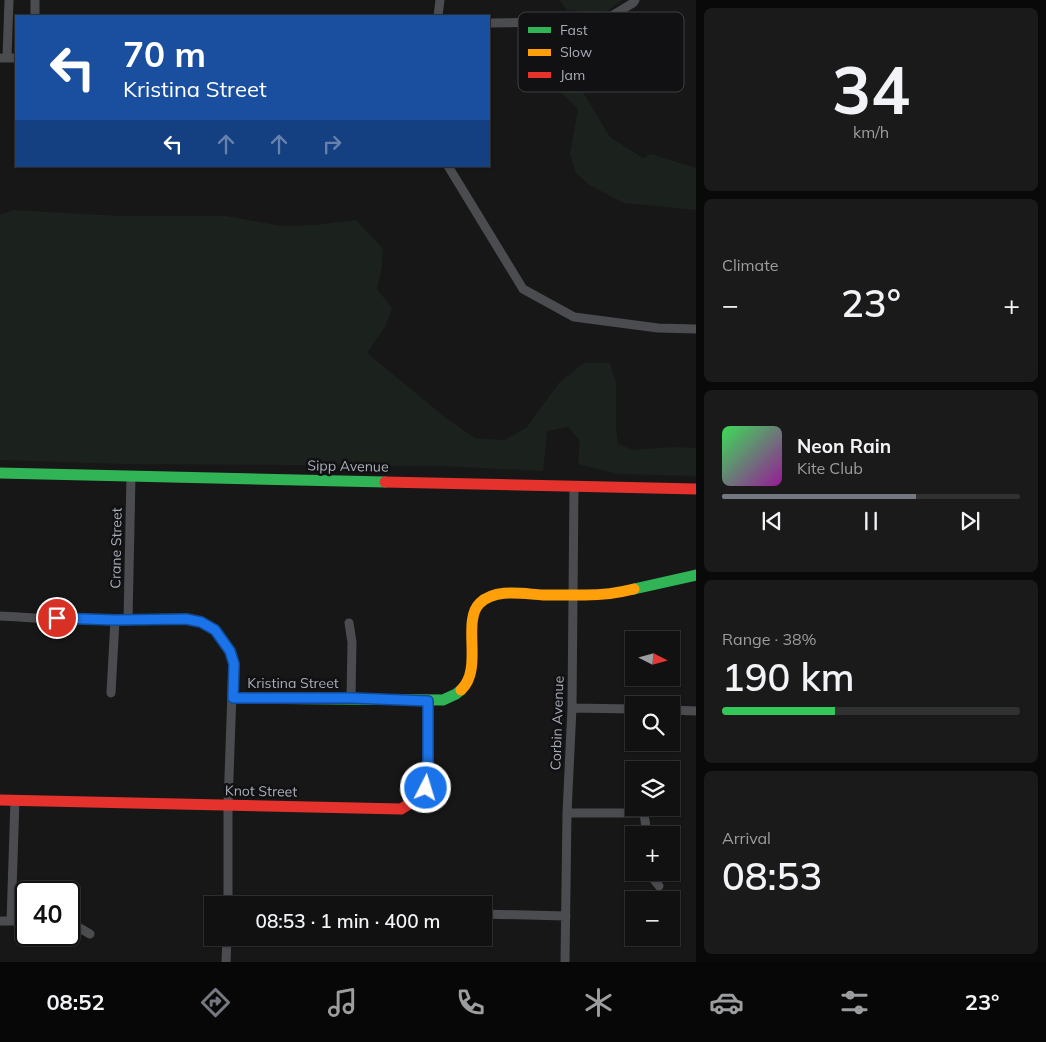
<!DOCTYPE html>
<meta charset="utf-8">
<style>
:root{--surface:#111;--page:#1a1a1a;--text:#f1f3f6;--muted:#9c9d9f;--line:#303131;--accent:#757880}
body{margin:0;font-family:Mulish,sans-serif;background:var(--page);color:var(--text);height:100vh;display:flex;flex-direction:column;font-size:19px;white-space:nowrap}
*{box-sizing:border-box;margin:0}
p{font-size:16px;color:var(--muted)}
.icon{flex:none;width:28px;height:28px;fill:none;stroke:currentColor;stroke-width:2;stroke-linecap:round;stroke-linejoin:round}
.map{position:relative;flex:1;overflow:hidden}
.panel{display:flex;flex-direction:column;gap:8px;padding:8px;background:#090909;width:350px}
.panel>*{flex:none}
.hud{position:absolute;left:15px;top:15px;width:475px;height:152px;border-radius:0px;box-shadow:0 1px 4px #0004,0 0 0 1px var(--line);background:#1a4fa0;color:#fff;overflow:hidden}
.needle{width:32px;rotate:96deg}
.buttons{position:absolute;left:625px;top:631px;display:grid;gap:10px}
.buttons a{display:grid;place-items:center;width:55px;height:55px;border-radius:0px;background:var(--surface);box-shadow:0 1px 4px #0004,0 0 0 1px var(--line);font-size:25px}
.speed{position:absolute;left:15px;top:881px;display:flex;gap:10px;font-size:25px;font-weight:700;text-align:center}
.speed>*{display:grid;place-content:center;width:65px;height:65px;border-radius:50%;background:var(--surface);box-shadow:0 1px 4px #0004,0 0 0 1px var(--line);line-height:1}
.speed .limit{border:2px solid #111;border-radius:8px;background:#fff;color:#111}
.pin{position:absolute;display:grid;place-items:center;width:42px;height:42px;color:#fff;margin:-21px;border:2px solid #fff;border-radius:50%;box-shadow:0 1px 5px #0007}
.me{position:absolute;width:55px;margin:-28px;rotate:5deg;stroke-linejoin:round;filter:drop-shadow(0 0 4px #0008)}
.turn{display:flex;align-items:center;gap:18px;height:105px;padding:0 25px;font-size:22px}
.turn .icon{width:65px;height:65px;stroke-width:2.5}
.turn b{display:block;font-size:35px;line-height:42px}
.lanes{display:flex;align-items:center;height:48px;padding:0 25px;background:#0003;justify-content:center;gap:25px;direction:ltr}
.lanes .off{opacity:.35}
.big{font-size:38px;font-weight:600;line-height:1.1}
.panel .card{flex:1;display:flex;flex-direction:column;justify-content:center;gap:8px;min-width:0;padding:0 18px;border-radius:8px;background:var(--page)}
.panel .dial{align-items:center;gap:0}
.dial b{font-size:65px;line-height:1}
.song{display:flex;align-items:center;gap:15px}
.cover{width:60px;height:60px;border-radius:8px;background:linear-gradient(135deg,hsl(130 70% 55%),hsl(300 70% 35%))}
.played{height:5px;border-radius:2px;background:linear-gradient(90deg,var(--accent) 65%,var(--line) 65%)}
.keys{display:flex;justify-content:space-around;direction:ltr}
.heat{display:flex;justify-content:space-between;align-items:center;font-size:28px;direction:ltr}
.charge{height:8px;border-radius:4px;background:linear-gradient(90deg,#34c759 38%,var(--line) 0)}
.trip{position:absolute;left:204px;top:896px;width:288px;height:50px;border-radius:0px;background:var(--surface);box-shadow:0 1px 4px #0004,0 0 0 1px var(--line);font-weight:600;line-height:50px;text-align:center}
.tabs{display:flex;height:80px;justify-content:space-around;align-items:center;background:#070707;color:var(--muted)}
.tabs .icon{width:35px;height:35px}
.tabs .selected{color:var(--accent)}
.tabs b{font-size:22px;color:var(--text)}
main{display:flex;flex:1;min-height:0}
.map>svg:first-child{display:block}
</style>
<main>
<div class="map">
<svg width="696" height="962" viewBox="0 0 696 962">
<rect width="100%" height="100%" fill="#171717"/>
<!-- green -->
<path fill="#1b211c" d="M559,0H623L603,14L567,10Z
M635,22L640,28L575,58V79L610,137L643,158L651,154L696,168V210L624,203L589,185L576,173L570,154L578,109L557,89L553,35Z
M13,210L121,216H226L281,226L314,225L356,220L383,249L382,267L377,289L392,308L385,327L367,353L446,418L475,438L505,440L527,427L559,383L584,363H610L616,383V429L618,444L633,450L675,447L696,448V476L618,474L578,464L580,441L568,427L547,431L543,471L441,466L121,464L0,460V215Z"/>
<g fill="none" stroke-linecap="round" stroke-linejoin="round">
<!-- street -->
<path stroke="#4b4c50" stroke-width="9" d="M35,16V0
M438,16L440,0
M489,23L603,21L633,3L635,0
M0,58H16
M7,58L9,0
M448,166L523,289L574,317L658,328L696,329
M0,616C38,618 77,621 115,620C135,620 187,615 203,623C220,631 229,646 233,664L228,805V905
M128,620L131,476
M349,623L352,642L351,698
M111,693L115,620
M572,708L634,709
M671,710L696,711
M567,813H644L647,835
M648,872L659,886
M482,914L566,916
M0,921H26
M11,921L15,800
M69,922L90,934
M226,962L227,938
M565,962L567,813L572,708L574,486"/>
<!-- fast -->
<path stroke="#30b455" stroke-width="11" d="M0,473L385,482
M634,589L696,575
M233,698L443,700L456,694L461,690
M417,799L424,790L428,779V701"/>
<!-- slow -->
<path stroke="#ff9f0a" stroke-width="11" d="M461,690C484,669 461,621 480,603C496,588 523,594 543,595C557,595 571,595 585,595C602,595 618,593 634,589"/>
<!-- jam -->
<path stroke="#e5322d" stroke-width="11" d="M385,482L696,489
M0,800L401,809L417,799"/>
</g>
<g fill="none" stroke-linecap="round" stroke-linejoin="round">
<defs>
<path id="route" d="M57,618L115,620L186,619L201,622L215,630L230,651L234,664L233,698H352L428,701V779L426,788"/>
</defs>
<!-- route casing -->
<use href="#route" stroke="#114b97" stroke-width="12"/>
<!-- route -->
<use href="#route" stroke="#1a73e8" stroke-width="9"/>
</g>
<g text-anchor="middle" dominant-baseline="central" stroke-width="5" stroke-linejoin="round" paint-order="stroke">
<!-- street labels -->
<g font-size="14" fill="#a8adb8" stroke="#111113">
<text transform="translate(348 466) rotate(1)">Sipp Avenue</text>
<text transform="translate(116 548) rotate(-89)">Crane Street</text>
<text x="293" y="683">Kristina Street</text>
<text transform="translate(557 723) rotate(-88)">Corbin Avenue</text>
<text transform="translate(261 791) rotate(1)">Knot Street</text>
</g>
</g>
<!-- legend -->
<rect x="518" y="12" width="166" height="80" rx="8" fill="#111113" stroke="#3e4045" stroke-width="1"/>
<rect x="528" y="27" width="23" height="6" fill="#30b455"/>
<rect x="528" y="49" width="23" height="7" fill="#ff9f0a"/>
<rect x="528" y="72" width="23" height="6" fill="#e5322d"/>
<g font-size="14" fill="#a8adb8">
<text x="560" y="35">Fast</text>
<text x="560" y="57">Slow</text>
<text x="560" y="80">Jam</text>
</g>
</svg>
<div class="buttons">
<a><svg class="needle" viewBox="-14 -14 28 28"><path d="M0-13l5 13h-10z" fill="#e53935"/><path d="M0 13l5-13h-10z" fill="#9c9d9f"/></svg></a>
<a><svg class="icon" aria-label="search" viewBox="0 0 24 24"><circle cx="10" cy="10" r="6"/><path d="M15 15l6 6"/></svg></a>
<a><svg class="icon" aria-label="layers" viewBox="0 0 24 24"><path d="M12 4l9 5-9 5-9-5zM3 14l9 5 9-5"/></svg></a>
<a>+</a>
<a>−</a>
</div>
<div class="speed"><div class="limit">40</div></div>
<div class="pin" style="left:57px;top:618px;background:#d93025"><svg class="icon" aria-label="arrive" viewBox="0 0 24 24"><path d="M6 21V4h12l-3 4 3 4H6"/></svg></div>
<svg class="me" style="left:426px;top:788px" viewBox="-20 -20 40 40"><circle r="17" fill="#1a73e8" stroke="#fff" stroke-width="3"/><path d="M0-11L8 9 0 5-8 9z" fill="#fff"/></svg>
<div class="trip">08:53 · 1 min · 400 m</div>
<div class="hud">
<div class="turn"><svg class="icon" aria-label="left" viewBox="0 0 24 24"><path d="M17 20v-9H6M10 6l-5 5 5 5"/></svg><div><b>70 m</b>Kristina Street</div></div>
<div class="lanes"><svg class="icon" aria-label="left" viewBox="0 0 24 24"><path d="M17 20v-9H6M10 6l-5 5 5 5"/></svg><svg class="icon off" aria-label="ahead" viewBox="0 0 24 24"><path d="M12 20V5M6 11l6-6 6 6"/></svg><svg class="icon off" aria-label="ahead" viewBox="0 0 24 24"><path d="M12 20V5M6 11l6-6 6 6"/></svg><svg class="icon off" aria-label="right" viewBox="0 0 24 24"><path d="M7 20v-9h11M14 6l5 5-5 5"/></svg></div>
</div>
</div>
<section class="panel">
<div class="card dial"><b>34</b><p>km/h</p></div>
<div class="card"><p>Climate</p>
<div class="heat"><a>−</a><b class="big">23°</b><a>+</a></div>
</div>
<div class="card">
<div class="song"><i class="cover"></i><div><b>Neon Rain</b><p>Kite Club</p></div></div>
<div class="played"></div>
<div class="keys"><svg class="icon" aria-label="previous" viewBox="0 0 24 24"><path d="M18 5L8 12l10 7zM5 5v14"/></svg><svg class="icon" aria-label="pause" viewBox="0 0 24 24"><path d="M8 5v14M16 5v14"/></svg><svg class="icon" aria-label="next" viewBox="0 0 24 24"><path d="M6 5l10 7-10 7zM19 5v14"/></svg></div>
</div>
<div class="card"><p>Range · 38%</p><b class="big">190 km</b><div class="charge"></div></div>
<div class="card"><p>Arrival</p><b class="big">08:53</b></div>
</section>
</main>
<nav class="tabs">
<b>08:52</b>
<svg class="icon selected" aria-label="directions" viewBox="0 0 24 24"><path d="M12 3l9 9-9 9-9-9zM9 14v-3h6M13 9l2 2-2 2"/></svg>
<svg class="icon" aria-label="music" viewBox="0 0 24 24"><path d="M9 18V5l10-2v13"/><circle cx="6" cy="18" r="3"/><circle cx="16" cy="16" r="3"/></svg>
<svg class="icon" aria-label="phone" viewBox="0 0 24 24"><path d="M5 4h4l2 5-3 2q2 4 5 5l2-3 5 2v4C11 20 4 13 5 4z"/></svg>
<svg class="icon" aria-label="climate" viewBox="0 0 24 24"><path d="M12 3v18M4 7l16 10M4 17L20 7"/></svg>
<svg class="icon" aria-label="car" viewBox="0 0 24 24"><path d="M5 17H2v-5l4-1 3-4h7l3 4 3 1v5h-3M9 17h6M6 11h13"/><circle cx="7" cy="17" r="2"/><circle cx="17" cy="17" r="2"/></svg>
<svg class="icon" aria-label="filters" viewBox="0 0 24 24"><path d="M4 7h16M4 17h16"/><circle cx="9" cy="7" r="2"/><circle cx="15" cy="17" r="2"/></svg>
<b>23°</b>
</nav>
